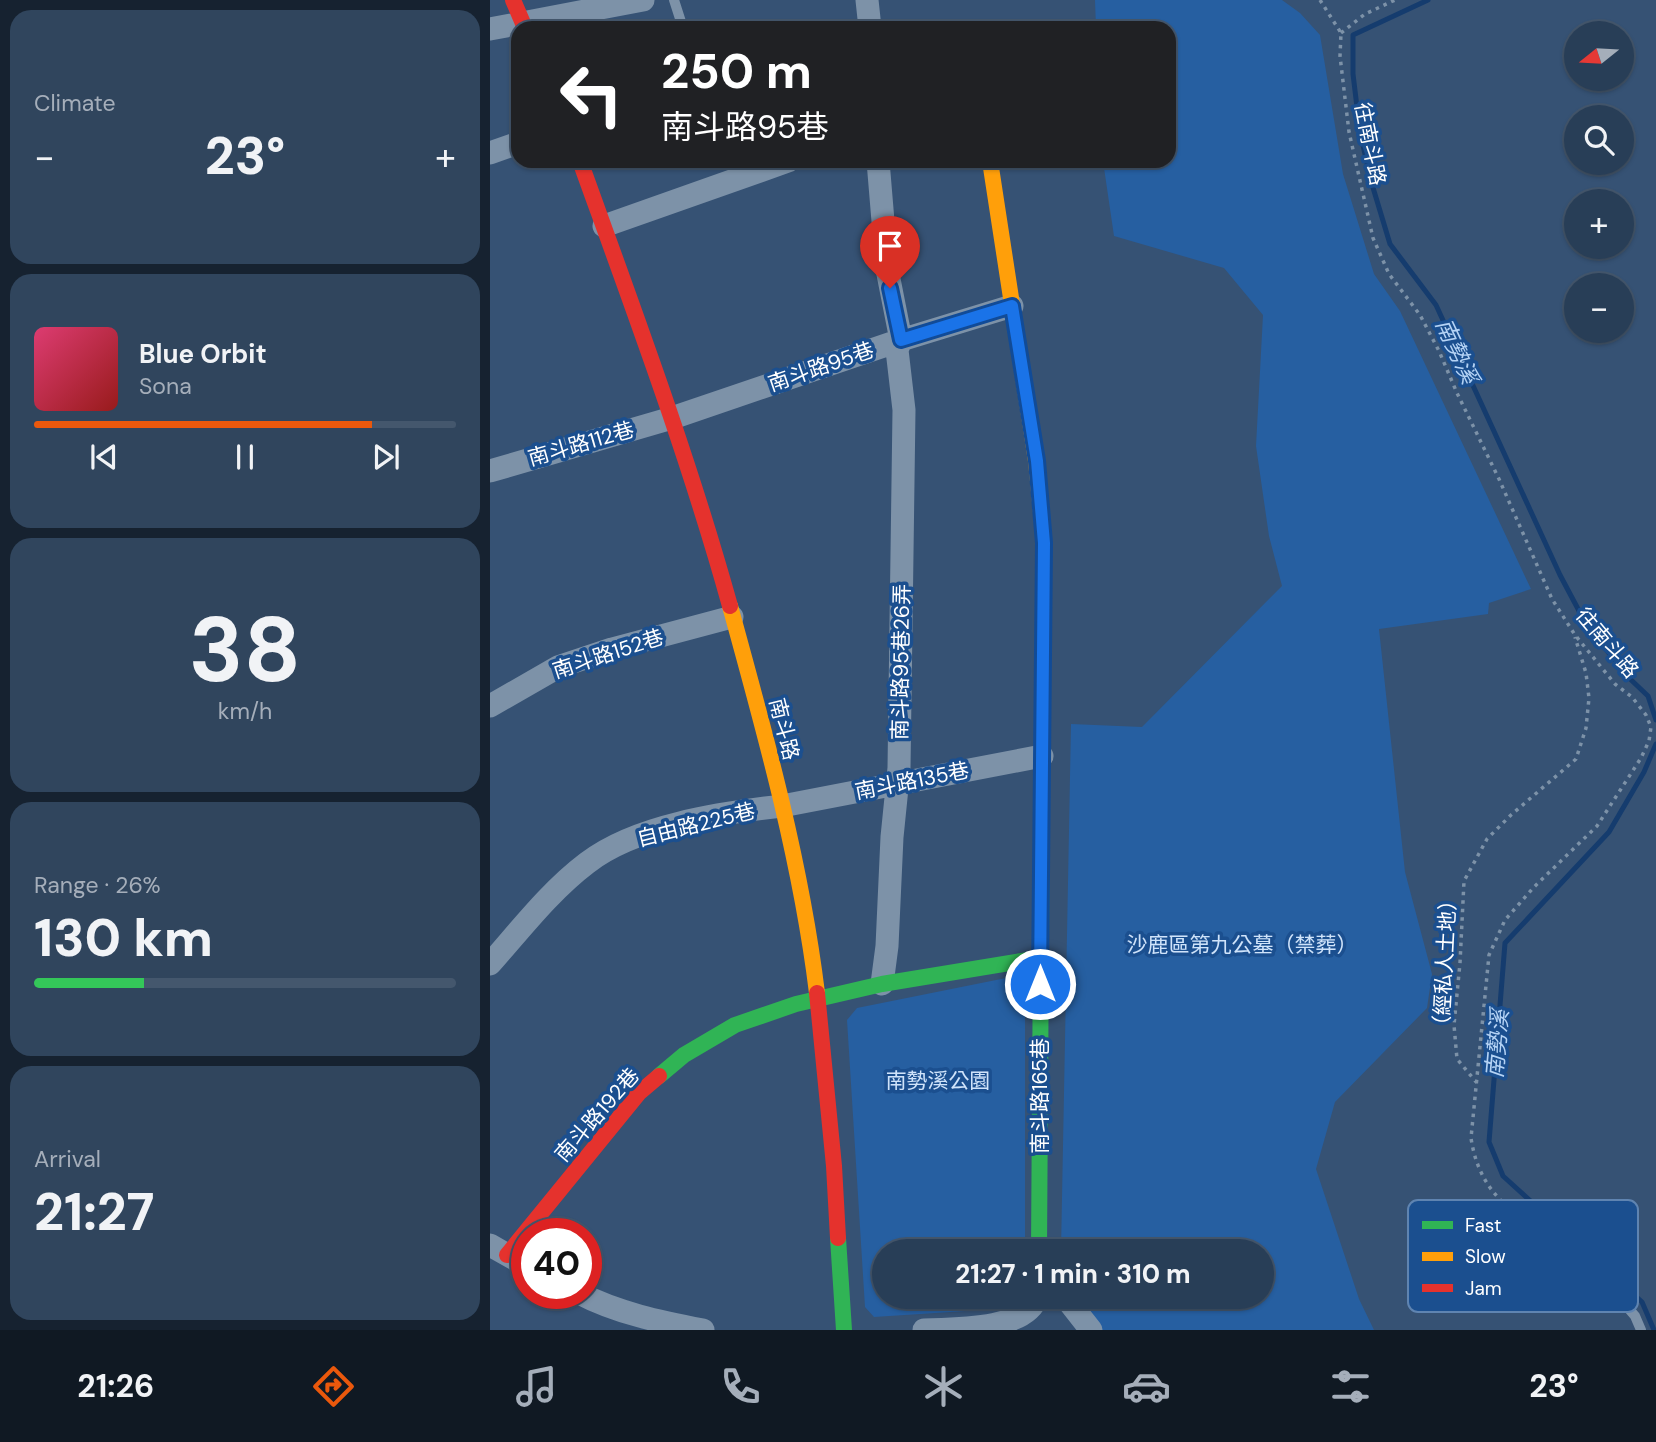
<!DOCTYPE html>
<meta charset="utf-8">
<style>
:root{--surface:#283e57;--page:#30455d;--text:#f1f3f6;--muted:#a5aeba;--line:#44576d;--accent:#ea580c}
body{margin:0;font-family:"DM Sans","Noto Sans TC",sans-serif;background:var(--page);color:var(--text);height:100vh;display:flex;flex-direction:column;font-size:26px;white-space:nowrap}
*{box-sizing:border-box;margin:0}
p{font-size:23px;color:var(--muted)}
.icon{flex:none;width:38px;height:38px;fill:none;stroke:currentColor;stroke-width:2;stroke-linecap:round;stroke-linejoin:round}
.map{position:relative;flex:1;overflow:hidden}
.panel{display:flex;flex-direction:column;gap:10px;padding:10px;background:#162230;width:490px}
.panel>*{flex:none}
.hud{position:absolute;left:21px;top:21px;width:665px;height:147px;border-radius:21px;box-shadow:0 2px 5px #0004,0 0 0 2px var(--line);background:#202124;color:#fff;overflow:hidden}
.needle{width:46px;rotate:252deg}
.fabs{position:absolute;left:1074px;top:21px;display:grid;gap:14px}
.fabs a{display:grid;place-items:center;width:70px;height:70px;border-radius:50%;background:var(--surface);box-shadow:0 2px 5px #0004,0 0 0 2px var(--line);font-size:35px}
.speed{position:absolute;left:21px;top:1218px;display:flex;gap:14px;font-size:35px;font-weight:700;text-align:center}
.speed>*{display:grid;place-content:center;width:91px;height:91px;border-radius:50%;background:var(--surface);box-shadow:0 2px 5px #0004,0 0 0 2px var(--line);line-height:1}
.speed .limit{border:10px solid #d22;background:#fff;color:#111}
.pin{position:absolute;display:grid;place-items:center;width:60px;height:60px;color:#fff;margin:-72px -30px;border-radius:50% 50% 50% 0;rotate:-45deg;box-shadow:0 0 7px #0007}
.pin .icon{rotate:45deg}
.me{position:absolute;width:77px;margin:-38px;rotate:0deg;stroke-linejoin:round;filter:drop-shadow(0 0 5px #0008)}
.turn{display:flex;align-items:center;gap:24px;height:147px;padding:0 35px;font-size:32px}
.turn .icon{width:91px;height:91px;stroke-width:2.5}
.turn b{display:block;font-size:49px;line-height:60px}
.big{font-size:52px;font-weight:800;line-height:1.1}
.panel .card{flex:1;display:flex;flex-direction:column;justify-content:center;gap:10px;min-width:0;padding:0 24px;border-radius:21px;background:var(--page)}
.panel .dial{align-items:center;gap:0}
.dial b{font-size:91px;line-height:1}
.song{display:flex;align-items:center;gap:21px}
.cover{width:84px;height:84px;border-radius:10px;background:linear-gradient(135deg,hsl(340 70% 55%),hsl(0 70% 35%))}
.played{height:7px;border-radius:4px;background:linear-gradient(90deg,var(--accent) 80%,var(--line) 80%)}
.keys{display:flex;justify-content:space-around;direction:ltr}
.heat{display:flex;justify-content:space-between;align-items:center;font-size:38px;direction:ltr}
.charge{height:10px;border-radius:5px;background:linear-gradient(90deg,#34c759 26%,var(--line) 0)}
.trip{position:absolute;left:382px;top:1239px;width:402px;height:70px;border-radius:35px;background:var(--surface);box-shadow:0 2px 5px #0004,0 0 0 2px var(--line);font-weight:800;line-height:70px;text-align:center}
.tab-bar{display:flex;height:112px;justify-content:space-around;align-items:center;background:#101923;color:var(--muted)}
.tab-bar .icon{width:49px;height:49px}
.tab-bar .on{color:var(--accent)}
.tab-bar b{font-size:32px;color:var(--text)}
main{display:flex;flex:1;min-height:0}
.map>svg:first-child{display:block}
</style>
<main>
<section class="panel">
<div class="card"><p>Climate</p>
<div class="heat"><a>−</a><b class="big">23°</b><a>+</a></div>
</div>
<div class="card">
<div class="song"><i class="cover"></i><div><b>Blue Orbit</b><p>Sona</p></div></div>
<div class="played"></div>
<div class="keys"><svg class="icon" aria-label="previous" viewBox="0 0 24 24"><path d="M18 5L8 12l10 7zM5 5v14"/></svg><svg class="icon" aria-label="pause" viewBox="0 0 24 24"><path d="M8 5v14M16 5v14"/></svg><svg class="icon" aria-label="next" viewBox="0 0 24 24"><path d="M6 5l10 7-10 7zM19 5v14"/></svg></div>
</div>
<div class="card dial"><b>38</b><p>km/h</p></div>
<div class="card"><p>Range · 26%</p><b class="big">130 km</b><div class="charge"></div></div>
<div class="card"><p>Arrival</p><b class="big">21:27</b></div>
</section>
<div class="map">
<svg width="1166" height="1330" viewBox="0 0 1166 1330">
<rect width="100%" height="100%" fill="#365274"/>
<!-- green -->
<path fill="#265fa1" d="M605,0H792L810,13L830,35L853,174L884,274L910,311L1041,589L999,603L998,614L889,629L915,872L942,974L937,1008L845,1102L826,1169L869,1299L884,1330H609L585,1297H772V1251H571L581,724L652,727L792,586L779,536L766,446L773,315L734,268L624,236L613,161H679V28H606Z
M526,976L535,988V1251H394V1297H531L522,1308L384,1317L375,1307L357,1020L367,1008Z"/>
<g fill="none" stroke-linecap="round" stroke-linejoin="round">
<!-- stream -->
<path stroke="#153c6e" stroke-width="5" d="M938,0L863,35V74L870,132L881,181L900,244L946,305L1070,575L1096,624L1137,676L1158,696L1166,720
M1164,1330L1152,1302L1013,1176L999,1142L1015,943L1119,832L1154,772L1166,744"/>
<!-- path -->
<path stroke="#7d92a8" stroke-width="3.5" stroke-dasharray="3.5 5" stroke-linecap="butt" d="M830,0L851,33L850,56L859,132L883,238L899,274L930,315L949,351L967,393L1009,479L1062,599L1085,635L1125,684L1142,697L1156,715L1161,727L1159,741L1151,758L1107,826L1044,887L1015,920L999,955L981,1138C993,1218 1057,1222 1105,1271
M851,33L875,14L905,0
M987,1083L967,1059L964,1025L970,963L974,881L997,839L1021,815L1086,759L1096,728L1099,698L1096,673L1085,637"/>
<!-- lane -->
<path stroke="#7d92a8" stroke-width="10" d="M184,0L193,28
M1114,1280L1145,1316L1151,1330"/>
<!-- street -->
<path stroke="#7d92a8" stroke-width="23" d="M377,0L380,28
M0,29L153,0
M0,153L28,143
M388,161L397,269L411,340L407,350L414,410L409,768L402,837L397,946L392,984
M114,226L298,161
M0,471L182,418L411,340L522,306
M0,706L68,667L122,649L242,617
M0,964C31,929 60,891 97,863C146,825 232,813 292,806L552,756
M0,1245L37,1266
M89,1293C127,1313 171,1322 213,1330
M575,1297L601,1330
M434,1330C467,1329 536,1330 547,1297"/>
<!-- fast -->
<path stroke="#30b455" stroke-width="16" d="M169,1076L194,1055L245,1025L306,1004L392,984L550,958
M348,1238L354,1330
M549,1251L553,628"/>
<!-- slow -->
<path stroke="#ff9f0a" stroke-width="16" d="M500,161L546,461L554,543L553,628
M240,606C275,733 311,862 327,993"/>
<!-- jam -->
<path stroke="#e5322d" stroke-width="16" d="M23,0L35,28
M90,161C143,308 198,455 240,606
M327,993L344,1166L348,1238
M17,1255L149,1093L169,1076"/>
</g>
<g fill="none" stroke-linecap="round" stroke-linejoin="round">
<defs>
<path id="route" d="M400,288L411,340L522,306L547,461L554,543L550,984"/>
</defs>
<!-- route casing -->
<use href="#route" stroke="#114b97" stroke-width="18"/>
<!-- route -->
<use href="#route" stroke="#1a73e8" stroke-width="12"/>
</g>
<g text-anchor="middle" dominant-baseline="central" stroke-width="7" stroke-linejoin="round" paint-order="stroke">
<!-- street labels -->
<g font-size="21" fill="#fff" stroke="#1b4f8f">
<text transform="translate(880 144) rotate(79)">往南斗路</text>
<text transform="translate(331 367) rotate(-19)">南斗路95巷</text>
<text transform="translate(91 444) rotate(-16)">南斗路112巷</text>
<text transform="translate(1117 643) rotate(50)">往南斗路</text>
<text transform="translate(118 654) rotate(-18)">南斗路152巷</text>
<text transform="translate(411 662) rotate(-89)">南斗路95巷26弄</text>
<text transform="translate(294 729) rotate(76)">南斗路</text>
<text transform="translate(422 781) rotate(-11)">南斗路135巷</text>
<text transform="translate(206 825) rotate(-14)">自由路225巷</text>
<text transform="translate(955 963) rotate(-87)">（經私人土地）</text>
<text transform="translate(550 1096) rotate(-90)">南斗路165巷</text>
<text transform="translate(107 1115) rotate(-49)">南斗路192巷</text>
</g>
<!-- park labels -->
<g font-size="21" fill="#cfe3fa" stroke="#1b4f8f">
<text x="752" y="945">沙鹿區第九公墓（禁葬）</text>
<text x="448" y="1081">南勢溪公園</text>
</g>
<!-- water labels -->
<g font-size="23" font-style="italic" fill="#b5d3f5" stroke="#1b4f8f">
<text transform="translate(967 351) rotate(65)">南勢溪</text>
<text transform="translate(1007 1044) rotate(-85)">南勢溪</text>
</g>
</g>
<!-- legend -->
<rect x="918" y="1200" width="230" height="112" rx="10" fill="#1b4f8f" stroke="#5f84b1" stroke-width="2"/>
<rect x="932" y="1221" width="31" height="8" fill="#30b455"/>
<rect x="932" y="1252" width="31" height="9" fill="#ff9f0a"/>
<rect x="932" y="1284" width="31" height="8" fill="#e5322d"/>
<g font-size="19" fill="#fff">
<text x="975" y="1232">Fast</text>
<text x="975" y="1263">Slow</text>
<text x="975" y="1295">Jam</text>
</g>
</svg>
<div class="fabs">
<a><svg class="needle" viewBox="-14 -14 28 28"><path d="M0-13l5 13h-10z" fill="#e53935"/><path d="M0 13l5-13h-10z" fill="#a5aeba"/></svg></a>
<a><svg class="icon" aria-label="search" viewBox="0 0 24 24"><circle cx="10" cy="10" r="6"/><path d="M15 15l6 6"/></svg></a>
<a>+</a>
<a>−</a>
</div>
<div class="speed"><div class="limit">40</div></div>
<div class="pin" style="left:400px;top:288px;background:#d93025"><svg class="icon" aria-label="arrive" viewBox="0 0 24 24"><path d="M6 21V4h12l-3 4 3 4H6"/></svg></div>
<svg class="me" style="left:550px;top:984px" viewBox="-20 -20 40 40"><circle r="17" fill="#1a73e8" stroke="#fff" stroke-width="3"/><path d="M0-11L8 9 0 5-8 9z" fill="#fff"/></svg>
<div class="trip">21:27 · 1 min · 310 m</div>
<div class="hud">
<div class="turn"><svg class="icon" aria-label="left" viewBox="0 0 24 24"><path d="M17 20v-9H6M10 6l-5 5 5 5"/></svg><div><b>250 m</b>南斗路95巷</div></div>
</div>
</div>
</main>
<nav class="tab-bar">
<b>21:26</b>
<svg class="icon on" aria-label="directions" viewBox="0 0 24 24"><path d="M12 3l9 9-9 9-9-9zM9 14v-3h6M13 9l2 2-2 2"/></svg>
<svg class="icon" aria-label="music" viewBox="0 0 24 24"><path d="M9 18V5l10-2v13"/><circle cx="6" cy="18" r="3"/><circle cx="16" cy="16" r="3"/></svg>
<svg class="icon" aria-label="phone" viewBox="0 0 24 24"><path d="M5 4h4l2 5-3 2q2 4 5 5l2-3 5 2v4C11 20 4 13 5 4z"/></svg>
<svg class="icon" aria-label="climate" viewBox="0 0 24 24"><path d="M12 3v18M4 7l16 10M4 17L20 7"/></svg>
<svg class="icon" aria-label="car" viewBox="0 0 24 24"><path d="M5 17H2v-5l4-1 3-4h7l3 4 3 1v5h-3M9 17h6M6 11h13"/><circle cx="7" cy="17" r="2"/><circle cx="17" cy="17" r="2"/></svg>
<svg class="icon" aria-label="filters" viewBox="0 0 24 24"><path d="M4 7h16M4 17h16"/><circle cx="9" cy="7" r="2"/><circle cx="15" cy="17" r="2"/></svg>
<b>23°</b>
</nav>
